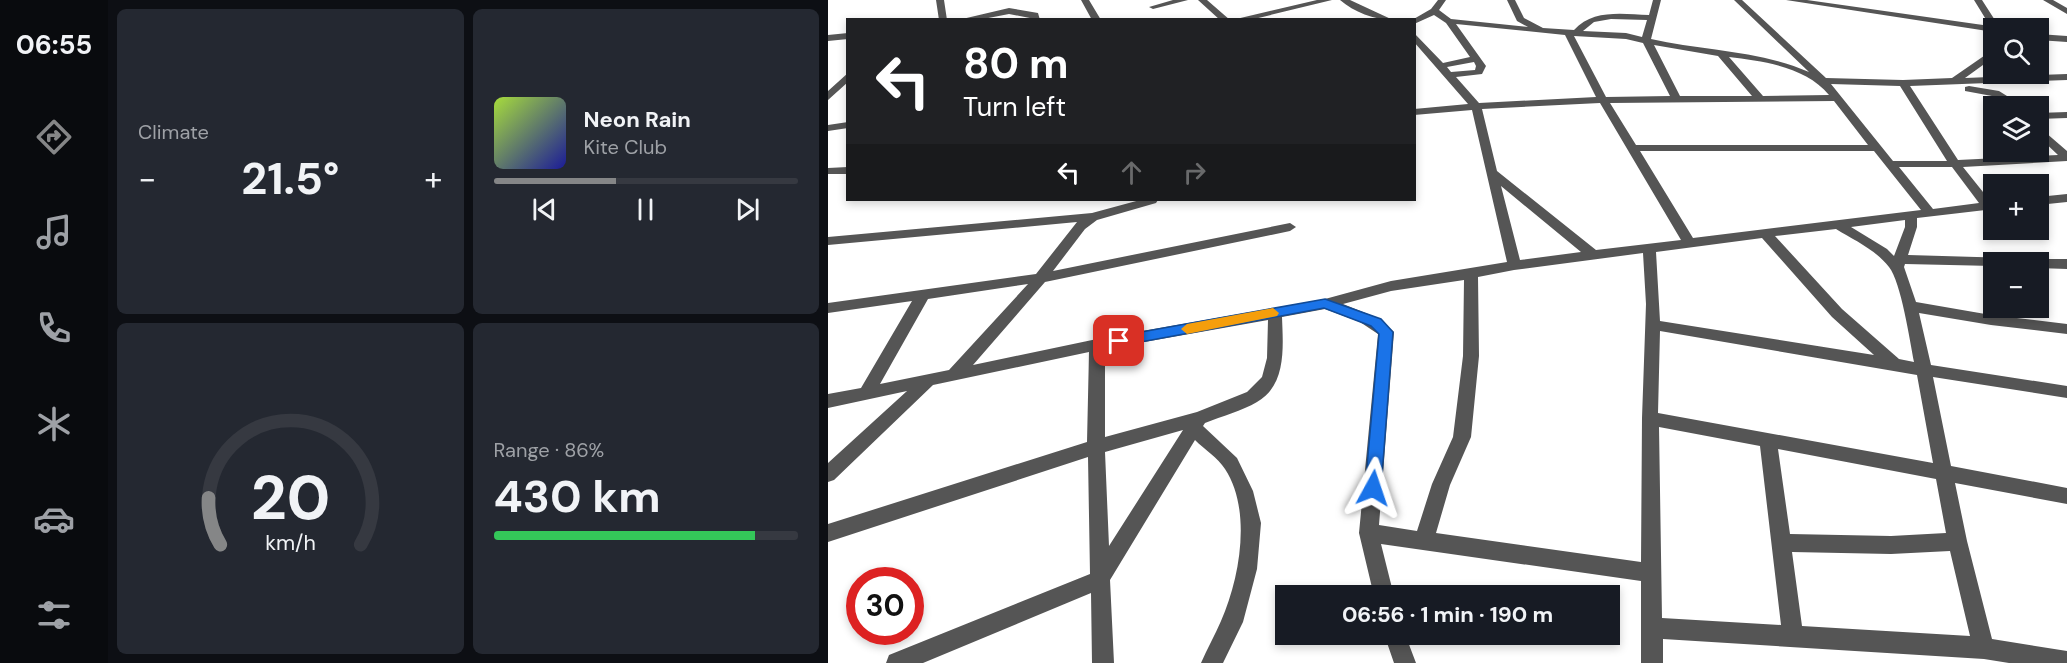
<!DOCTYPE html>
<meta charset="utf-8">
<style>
:root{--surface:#171b24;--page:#242831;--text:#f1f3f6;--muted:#9ea1a6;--line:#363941;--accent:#858687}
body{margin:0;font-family:"DM Sans",sans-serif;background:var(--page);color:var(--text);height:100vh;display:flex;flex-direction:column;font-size:22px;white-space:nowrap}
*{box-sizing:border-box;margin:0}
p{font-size:20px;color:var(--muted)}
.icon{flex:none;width:33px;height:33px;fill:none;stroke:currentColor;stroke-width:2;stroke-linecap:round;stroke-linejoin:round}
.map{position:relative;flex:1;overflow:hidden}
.sheet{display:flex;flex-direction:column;gap:9px;padding:9px;background:#0d0f14;width:720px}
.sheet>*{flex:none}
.guide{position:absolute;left:18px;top:18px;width:570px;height:183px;border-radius:0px;box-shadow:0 3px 9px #0003;background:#202124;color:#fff;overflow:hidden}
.buttons{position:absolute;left:1155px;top:18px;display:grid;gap:12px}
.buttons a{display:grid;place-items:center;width:66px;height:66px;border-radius:0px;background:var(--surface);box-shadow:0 3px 9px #0003;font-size:30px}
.speed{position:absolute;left:18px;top:567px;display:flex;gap:12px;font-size:30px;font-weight:700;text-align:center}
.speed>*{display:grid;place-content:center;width:78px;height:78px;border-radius:50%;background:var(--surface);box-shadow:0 3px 9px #0003;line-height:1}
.speed .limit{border:9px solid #d22;background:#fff;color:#111}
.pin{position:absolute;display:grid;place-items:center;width:51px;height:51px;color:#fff;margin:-26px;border-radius:12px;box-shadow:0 3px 9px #0006}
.me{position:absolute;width:66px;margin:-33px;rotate:5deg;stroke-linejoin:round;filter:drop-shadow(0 0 4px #0008)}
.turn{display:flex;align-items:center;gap:21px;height:126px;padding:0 18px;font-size:27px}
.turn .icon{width:78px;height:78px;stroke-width:2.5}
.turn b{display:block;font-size:42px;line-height:51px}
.lanes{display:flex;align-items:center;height:57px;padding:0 18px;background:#0003;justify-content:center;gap:30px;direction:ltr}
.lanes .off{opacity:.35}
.big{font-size:45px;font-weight:700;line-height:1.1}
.sheet .card{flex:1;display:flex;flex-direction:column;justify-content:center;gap:9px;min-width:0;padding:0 21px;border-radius:9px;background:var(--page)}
.sheet .dial{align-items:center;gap:0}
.dial svg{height:156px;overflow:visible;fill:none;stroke:var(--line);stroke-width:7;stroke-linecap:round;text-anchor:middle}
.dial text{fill:var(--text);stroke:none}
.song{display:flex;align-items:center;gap:18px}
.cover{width:72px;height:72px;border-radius:9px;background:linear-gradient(135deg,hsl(80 70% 55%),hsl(240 70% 35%))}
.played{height:6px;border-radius:3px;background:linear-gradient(90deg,var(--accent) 40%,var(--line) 40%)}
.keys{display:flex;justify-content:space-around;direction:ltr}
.heat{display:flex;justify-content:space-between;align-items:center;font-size:33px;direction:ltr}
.charge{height:9px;border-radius:4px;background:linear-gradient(90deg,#34c759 86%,var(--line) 0)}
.sheet .tiles{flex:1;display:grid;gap:9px;grid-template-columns:repeat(2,1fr)}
.trip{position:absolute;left:447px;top:585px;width:345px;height:60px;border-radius:0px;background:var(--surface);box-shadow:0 3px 9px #0003;font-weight:700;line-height:60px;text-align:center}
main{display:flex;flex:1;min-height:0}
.tabs{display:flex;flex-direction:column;width:108px;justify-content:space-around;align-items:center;background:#090b0e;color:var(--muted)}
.tabs .icon{width:42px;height:42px}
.tabs .current{color:var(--accent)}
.tabs b{font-size:27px;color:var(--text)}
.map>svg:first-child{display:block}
</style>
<main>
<nav class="tabs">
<b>06:55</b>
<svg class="icon current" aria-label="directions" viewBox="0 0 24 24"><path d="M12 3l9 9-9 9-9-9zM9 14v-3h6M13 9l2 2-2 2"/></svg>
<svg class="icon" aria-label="music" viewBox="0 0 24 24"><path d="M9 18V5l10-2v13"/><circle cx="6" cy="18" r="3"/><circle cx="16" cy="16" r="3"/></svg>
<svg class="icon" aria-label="phone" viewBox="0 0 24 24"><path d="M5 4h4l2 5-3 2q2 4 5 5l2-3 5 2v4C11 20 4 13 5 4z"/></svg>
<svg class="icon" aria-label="climate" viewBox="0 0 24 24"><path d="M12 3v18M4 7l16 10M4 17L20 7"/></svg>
<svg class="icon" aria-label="car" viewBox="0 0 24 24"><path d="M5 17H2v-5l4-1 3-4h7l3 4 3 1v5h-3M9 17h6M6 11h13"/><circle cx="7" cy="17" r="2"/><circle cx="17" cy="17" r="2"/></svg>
<svg class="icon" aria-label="filters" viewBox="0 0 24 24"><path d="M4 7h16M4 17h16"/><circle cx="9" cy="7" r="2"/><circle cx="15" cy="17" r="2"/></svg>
</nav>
<section class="sheet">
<div class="tiles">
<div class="card"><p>Climate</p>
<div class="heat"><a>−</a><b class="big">21.5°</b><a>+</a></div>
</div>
<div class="card">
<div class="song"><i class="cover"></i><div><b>Neon Rain</b><p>Kite Club</p></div></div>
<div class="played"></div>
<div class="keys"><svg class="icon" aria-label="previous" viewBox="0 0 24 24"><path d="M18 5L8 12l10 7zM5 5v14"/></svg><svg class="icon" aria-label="pause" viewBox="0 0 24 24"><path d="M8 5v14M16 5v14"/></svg><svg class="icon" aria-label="next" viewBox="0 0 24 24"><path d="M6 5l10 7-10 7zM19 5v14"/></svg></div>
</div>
<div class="card dial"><svg viewBox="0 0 100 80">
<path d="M14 69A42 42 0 1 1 86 69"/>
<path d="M14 69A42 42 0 0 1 8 45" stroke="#858687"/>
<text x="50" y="56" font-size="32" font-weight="700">20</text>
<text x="50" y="72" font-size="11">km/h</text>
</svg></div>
<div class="card"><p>Range · 86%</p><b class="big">430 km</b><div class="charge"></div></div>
</div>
</section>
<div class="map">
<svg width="1239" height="663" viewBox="0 0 1239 663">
<rect width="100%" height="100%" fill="#fff"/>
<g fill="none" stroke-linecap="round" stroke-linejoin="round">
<!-- minor -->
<path fill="#555" fill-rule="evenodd" d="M108,0H116L119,20H111Z
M253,0H261L273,20H264Z
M345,0H360L325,9L321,7Z
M370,0H379L402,20H392Z
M489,0H504L422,20H404Z
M512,0H522L565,20C546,20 526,12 512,0Z
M610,0H618L611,10L623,19L700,27L689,21L679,0H687L696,18L715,28L746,30C765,9 794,14 821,15L825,0H833L823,39C875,51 931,50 981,72L906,0H914L998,78L1075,80L1124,78L1166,49V57L1137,78L1239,74V80L1082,86L1130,160L1230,155L1210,136V126L1239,151V161L1135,167L1163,202L1166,201V209L1089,218V227L1080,255L1183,258L1188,259L1189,262H1166V266L1077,264L1076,267L1088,302L1163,315L1239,324V334L1163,325L1091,313L1103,365L1239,386V398L1105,377L1123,466L1239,488V504L1127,483L1139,541L1164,639L1239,651V663H1181L1156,659L835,639V663H813V581L553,544L566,596H546L531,533L550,334L532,322L497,309L454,317C455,346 459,385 429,402C414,411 394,416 377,423L375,426L409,458L425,491L433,523L429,569L415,622L395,663H373C379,649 387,635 393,621C412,578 424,510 397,469C390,458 376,449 367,440L282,580L286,663H264L263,593L95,663H58L61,655L262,574L260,457L0,542V524L259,442L261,352L105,385L6,480L0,482V463L79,391L0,408V394L33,388L84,301L0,313V303L208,274L249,222L0,245V237L264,213L312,200H330L328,203L269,220L257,229L225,271L462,223L468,227L462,231L217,282L145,365L269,339L497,299L563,281L679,262L644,110L586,115V109L640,104L586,42V33L615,63L642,57L618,23L606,15L586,24V20H584L603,9ZM783,19L819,20L814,37L798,33L755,31L766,22ZM628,24L737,35L768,97L651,103L628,77L654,74L658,66ZM746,36L798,39L815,43L842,96L778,97ZM826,45L890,56L924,96H852ZM901,57C935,61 978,67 1001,95L935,96ZM646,62L648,66L647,70L623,72L619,67ZM1003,84L1072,86L1119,161H1065ZM1006,101L1040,145H808L782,103ZM772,103L853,240L768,250L669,171L654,109ZM812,151H1046L1093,210L865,238ZM1071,167H1124L1151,203L1105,209ZM673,186L753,252L692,260ZM1077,220V227L1066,256L1059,249L1023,227ZM1008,229C1026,240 1048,250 1061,267C1073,282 1082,341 1086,362L1071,359L1014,309L947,236ZM934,238L1004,317L1046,355L832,321L828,252ZM815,253L818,304L814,418L813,562L608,533L622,485L643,437L651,356L650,277L686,270ZM636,280L635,356L625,437L604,484L589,531L551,525L566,332L550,318L515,304L563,291ZM200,284L121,370L52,384L100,299ZM440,320L439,358L434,377L419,392L369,412L277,437V349ZM832,331L1089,375L1105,463L830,413ZM831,427L932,446L953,625L834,618ZM355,430L281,546L277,452ZM950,449L1108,479L1118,533L1063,536L962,534ZM1122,551L1142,636L974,626L964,552L1063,554Z
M958,0H979L1162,26L1146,0H1154L1172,28H1166V32Z
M1215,0H1225L1239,8V14Z
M181,8L210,13L212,20L181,14L150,20H130Z
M20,33V39L0,41V35Z
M1210,34L1239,36V42L1210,40Z
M20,73V82L0,100V91Z
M1141,86L1171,91L1195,106H1183L1164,96L1137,91V87Z
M1239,112V118L1210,119V113Z
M20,122V128L0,131V125Z
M20,167V174H0V168Z
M1239,194V202L1210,205V197Z
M1210,259H1239V269L1210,268V262H1204Z
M556,634H577L588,663H566Z"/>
</g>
<!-- route -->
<path fill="#1a73e8" stroke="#114b97" stroke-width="1.5" d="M497,299L553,319L565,332L553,488L551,494L545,496L539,494L537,488L551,334L543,326L496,308L291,346L284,341L291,336Z"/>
<!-- slow -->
<path fill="#f59e0b" d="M445,308L451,313L449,316L359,334L353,329L359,324Z"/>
</svg>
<div class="buttons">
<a><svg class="icon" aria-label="search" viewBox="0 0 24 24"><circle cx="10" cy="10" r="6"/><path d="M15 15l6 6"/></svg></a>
<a><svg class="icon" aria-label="layers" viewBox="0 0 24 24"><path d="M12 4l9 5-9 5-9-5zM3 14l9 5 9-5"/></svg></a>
<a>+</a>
<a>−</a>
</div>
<div class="speed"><div class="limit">30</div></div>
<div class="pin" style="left:291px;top:341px;background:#d93025"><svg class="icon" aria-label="arrive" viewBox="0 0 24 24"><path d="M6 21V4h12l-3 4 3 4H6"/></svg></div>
<svg class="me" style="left:545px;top:488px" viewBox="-20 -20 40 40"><path d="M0-17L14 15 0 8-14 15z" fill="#1a73e8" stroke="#fff" stroke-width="4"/></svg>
<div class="trip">06:56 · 1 min · 190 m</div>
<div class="guide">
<div class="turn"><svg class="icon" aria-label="left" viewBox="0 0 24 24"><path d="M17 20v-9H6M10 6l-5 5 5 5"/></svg><div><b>80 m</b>Turn left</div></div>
<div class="lanes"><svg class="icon" aria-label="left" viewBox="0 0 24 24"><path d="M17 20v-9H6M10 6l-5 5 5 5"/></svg><svg class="icon off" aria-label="ahead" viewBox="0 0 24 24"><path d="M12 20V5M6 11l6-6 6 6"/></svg><svg class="icon off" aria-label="right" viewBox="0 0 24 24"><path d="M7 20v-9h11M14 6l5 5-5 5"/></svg></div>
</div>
</div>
</main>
